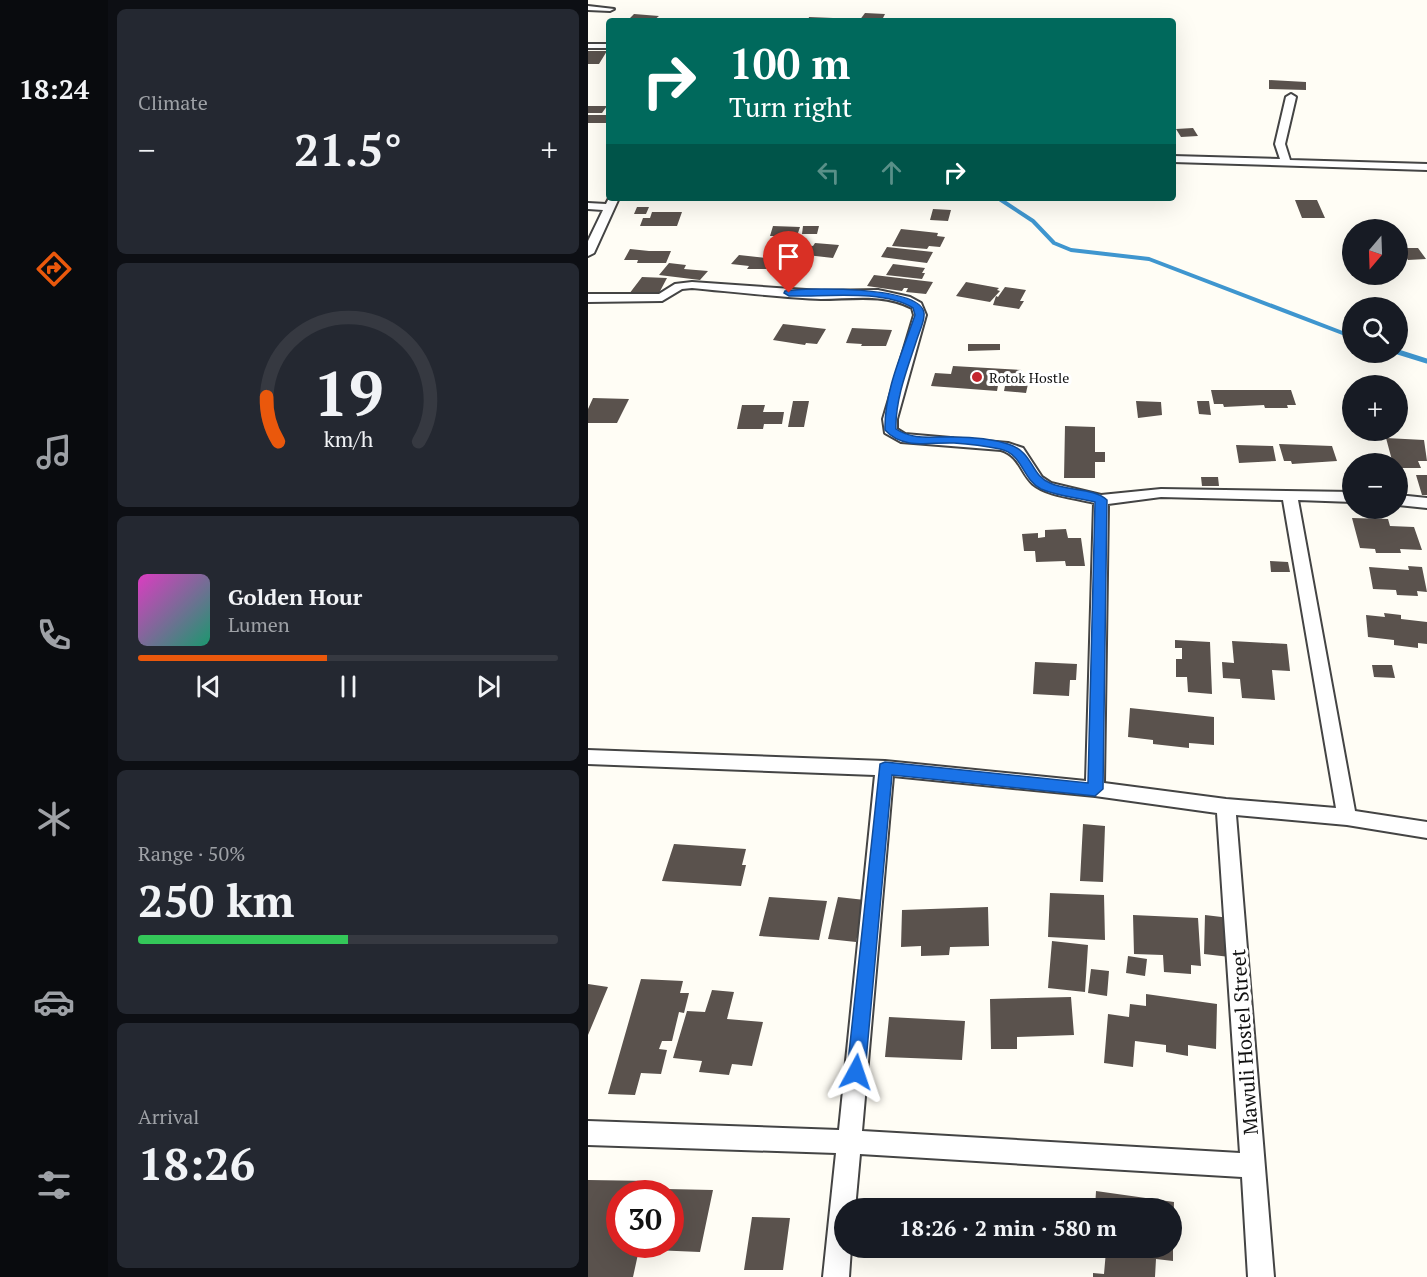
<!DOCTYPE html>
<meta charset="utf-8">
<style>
:root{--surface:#171b24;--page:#242831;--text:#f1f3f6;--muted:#9ea1a6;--line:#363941;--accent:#ea580c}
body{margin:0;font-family:"PT Serif",serif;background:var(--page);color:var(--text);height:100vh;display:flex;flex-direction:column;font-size:22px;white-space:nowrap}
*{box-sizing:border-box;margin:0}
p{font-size:20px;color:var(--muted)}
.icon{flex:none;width:33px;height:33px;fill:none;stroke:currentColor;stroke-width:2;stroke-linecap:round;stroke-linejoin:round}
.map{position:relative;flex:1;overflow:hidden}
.drawer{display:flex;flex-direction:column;gap:9px;padding:9px;background:#0d0f14;width:480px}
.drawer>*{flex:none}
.guide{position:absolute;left:18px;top:18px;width:570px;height:183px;border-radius:6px;box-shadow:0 6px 24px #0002;background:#00695c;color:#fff;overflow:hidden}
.needle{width:39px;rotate:199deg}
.controls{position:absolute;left:754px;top:219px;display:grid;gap:12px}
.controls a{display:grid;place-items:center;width:66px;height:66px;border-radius:50%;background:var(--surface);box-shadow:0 6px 24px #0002;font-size:30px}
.speed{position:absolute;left:18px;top:1180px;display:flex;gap:12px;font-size:30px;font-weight:700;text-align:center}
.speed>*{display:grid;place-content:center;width:78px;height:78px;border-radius:50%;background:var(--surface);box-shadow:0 6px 24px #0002;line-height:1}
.speed .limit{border:9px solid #d22;background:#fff;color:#111}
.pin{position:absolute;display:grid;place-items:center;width:51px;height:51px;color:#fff;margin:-62px -26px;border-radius:50% 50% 50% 0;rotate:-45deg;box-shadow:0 0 6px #0007}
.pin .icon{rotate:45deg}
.me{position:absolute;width:66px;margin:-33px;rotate:5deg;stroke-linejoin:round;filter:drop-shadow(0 0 4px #0008)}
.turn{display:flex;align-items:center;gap:21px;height:126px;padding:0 24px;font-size:27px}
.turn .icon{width:78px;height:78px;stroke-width:2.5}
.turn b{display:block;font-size:42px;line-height:51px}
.lanes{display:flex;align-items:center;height:57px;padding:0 24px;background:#0003;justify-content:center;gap:30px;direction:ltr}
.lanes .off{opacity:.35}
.big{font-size:45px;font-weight:600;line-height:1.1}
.drawer .card{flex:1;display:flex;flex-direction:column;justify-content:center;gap:9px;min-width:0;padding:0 21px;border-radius:9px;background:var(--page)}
.drawer .dial{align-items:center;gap:0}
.dial svg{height:156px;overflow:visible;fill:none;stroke:var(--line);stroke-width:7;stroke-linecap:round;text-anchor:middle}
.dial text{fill:var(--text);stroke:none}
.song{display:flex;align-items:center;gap:18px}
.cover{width:72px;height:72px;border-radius:9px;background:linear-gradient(135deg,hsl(310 70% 55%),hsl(160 70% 35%))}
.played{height:6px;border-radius:3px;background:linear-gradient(90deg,var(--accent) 45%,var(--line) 45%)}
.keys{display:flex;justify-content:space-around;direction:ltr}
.heat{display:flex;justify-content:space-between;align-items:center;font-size:33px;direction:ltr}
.charge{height:9px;border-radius:4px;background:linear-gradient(90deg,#34c759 50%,var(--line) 0)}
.trip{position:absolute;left:246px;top:1198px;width:348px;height:60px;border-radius:30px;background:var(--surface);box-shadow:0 6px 24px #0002;font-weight:600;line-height:60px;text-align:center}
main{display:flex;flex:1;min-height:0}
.dock{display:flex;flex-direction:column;width:108px;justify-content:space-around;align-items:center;background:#090b0e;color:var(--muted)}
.dock .icon{width:42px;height:42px}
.dock .selected{color:var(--accent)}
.dock b{font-size:27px;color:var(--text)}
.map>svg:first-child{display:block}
</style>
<main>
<nav class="dock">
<b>18:24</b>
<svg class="icon selected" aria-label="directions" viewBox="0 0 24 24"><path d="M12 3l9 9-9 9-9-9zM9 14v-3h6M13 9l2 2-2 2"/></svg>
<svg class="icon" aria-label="music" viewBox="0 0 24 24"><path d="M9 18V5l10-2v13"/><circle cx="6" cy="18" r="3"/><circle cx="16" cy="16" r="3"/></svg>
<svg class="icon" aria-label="phone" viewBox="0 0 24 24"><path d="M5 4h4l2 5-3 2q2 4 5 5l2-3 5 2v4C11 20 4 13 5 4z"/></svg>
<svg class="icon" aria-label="climate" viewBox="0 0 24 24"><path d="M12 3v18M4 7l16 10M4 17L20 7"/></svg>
<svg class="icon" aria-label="car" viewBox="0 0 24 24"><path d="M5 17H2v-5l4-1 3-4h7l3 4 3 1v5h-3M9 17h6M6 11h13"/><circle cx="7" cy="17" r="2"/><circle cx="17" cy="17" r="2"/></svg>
<svg class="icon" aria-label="filters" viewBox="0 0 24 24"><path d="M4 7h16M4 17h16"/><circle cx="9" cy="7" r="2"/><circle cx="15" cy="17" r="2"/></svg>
</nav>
<section class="drawer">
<div class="card"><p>Climate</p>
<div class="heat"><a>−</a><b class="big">21.5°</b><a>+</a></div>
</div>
<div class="card dial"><svg viewBox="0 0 100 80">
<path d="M14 69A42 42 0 1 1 86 69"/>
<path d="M14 69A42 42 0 0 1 8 46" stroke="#ea580c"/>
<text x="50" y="56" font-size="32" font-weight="700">19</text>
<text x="50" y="72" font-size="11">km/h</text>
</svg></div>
<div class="card">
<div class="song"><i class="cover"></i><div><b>Golden Hour</b><p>Lumen</p></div></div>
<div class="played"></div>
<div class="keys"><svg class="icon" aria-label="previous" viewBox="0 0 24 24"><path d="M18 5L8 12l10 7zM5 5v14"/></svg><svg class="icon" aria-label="pause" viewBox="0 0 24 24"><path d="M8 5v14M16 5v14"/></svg><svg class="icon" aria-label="next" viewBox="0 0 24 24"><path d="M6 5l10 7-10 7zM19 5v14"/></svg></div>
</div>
<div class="card"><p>Range · 50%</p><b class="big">250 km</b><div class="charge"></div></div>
<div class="card"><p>Arrival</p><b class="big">18:26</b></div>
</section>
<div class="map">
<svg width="839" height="1277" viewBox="0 0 839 1277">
<rect width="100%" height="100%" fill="#fffdf5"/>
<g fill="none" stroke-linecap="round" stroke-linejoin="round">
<!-- stream-far1 -->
<path stroke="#3f96cf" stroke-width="4" d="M410,198L445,221L466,243L483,250L561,259L765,337"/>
<!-- stream -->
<path stroke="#3f96cf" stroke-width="5" d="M810,352L839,361"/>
</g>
<!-- building -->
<path fill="#5a524d" d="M277,13L297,14L295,18L271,21Z
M46,14L71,16L65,21L40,20Z
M221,17L245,18L244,21H220Z
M0,51H19L11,64H0Z
M681,80L718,82V90L681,89Z
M0,106H19L14,113H0Z
M0,115H21V123H0Z
M605,128L610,136L593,137L588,129Z
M707,200H729L737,218H714Z
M49,207H61L58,214H46Z
M345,209L363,210L360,221L342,220Z
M64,212H94L89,226H52L55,218H62Z
M185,226L212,227L209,236L190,238L191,236H182Z
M215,226H231L229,234H214Z
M313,229L350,233L349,236L357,237L352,247L341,246L339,249L304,246Z
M227,243L251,245L245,258L210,254L217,245L225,246Z
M299,247L345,252L339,263L293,257Z
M813,248H830L838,259L820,260Z
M42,249L61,251H83L78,263H49L50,260H36Z
M151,255L188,259L181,269H159L161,266L143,264Z
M81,263L98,265L96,269L120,271L112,280L71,275Z
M305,264L337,268L334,273H337L334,279L298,275Z
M286,275L345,282L338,294L318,292L320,288H316L314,291L279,286Z
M54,277L79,278L70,295L41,294Z
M378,282L411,288L409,290L412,291L402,302L368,296Z
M417,287L438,290L432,301H436L431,309L405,305L408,296L410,297Z
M195,324L238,329L229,344L218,343L217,345L185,340Z
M264,328L304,330L298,346H273L274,344L258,343Z
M380,344H412V350L380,351Z
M365,366L434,370L431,381L411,380L409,391L343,386L347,373L363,374Z
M424,383L440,384L438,393L416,391L417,386H423Z
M623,390H703L708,405H699L700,408H677L676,405L636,407L635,404H626Z
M5,398L41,399L29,423H0V409Z
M205,401H221L216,427H200Z
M548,401L573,402L574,415L550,418Z
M609,401H621L623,415L611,414Z
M154,405H177L175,412H196L194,424H176L175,429H149Z
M477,426L507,427V452H517V462H507V478H476Z
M798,438L836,440L839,461H830L833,468H810V464H805Z
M691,444L744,446L749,461L704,464L703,461H696Z
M648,445L685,446L688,461L651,463Z
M828,475H839V495H834Z
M613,477H630L631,486H614Z
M764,518L800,519L802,526L826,527L834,550L812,549L813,553H788L787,549L772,548Z
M478,529L480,538H493L497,566H478L477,561L448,562L447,551H436L434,534L450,533V538L457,537V530Z
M682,561L700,562L702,572H683Z
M820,566L834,567L839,592L829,591L830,596L809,595L808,590L785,589L781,567L821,570Z
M796,613L813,615V619L839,622V644L830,643V648L806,645V640L780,637L778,615L797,617Z
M587,640L622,642L624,694L600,692L599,677H588V659H594V648H587Z
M644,641L699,644L702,671L684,670L687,700L654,698L652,679L635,678L634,662L646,663Z
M447,662L489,664L488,680H482L481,696L445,694Z
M784,665H804L807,678L786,677Z
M542,708L626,717V745L601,743V748L565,744V740L540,737Z
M495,824L517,826L515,882L492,881Z
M86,844L158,849L154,865H158L153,886L74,881Z
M462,893L516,895L517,940L460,937Z
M181,897L239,901L231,940L171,936Z
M250,897L277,900L268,942L240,939Z
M400,907L401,946L362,947L361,955L333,956V946L313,947L314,910Z
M545,915L610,918L613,966L603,965V974L576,972L575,955L546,954Z
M617,915L642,918V957L616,954Z
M464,941L500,945L497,992L460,988Z
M540,956L559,959L557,976L538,973Z
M503,969L521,971L519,996L500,993Z
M53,979L95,981L92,993H101L96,1013L91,1012L84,1041H74L71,1049L79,1050L73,1074L53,1073L47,1095L20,1094Z
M0,984L20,987L0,1035Z
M124,990L146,992L139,1019L175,1022L164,1066L144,1064L141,1075L111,1072L114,1061L85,1058L99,1011L117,1012Z
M558,994L629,1004L628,1049L600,1045V1056L578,1052V1045L547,1041L545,1067L516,1063L520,1014L541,1017L542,1004L558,1006Z
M483,997L486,1035L429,1037V1049H403L402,999Z
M301,1017L377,1021L374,1060L297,1057Z
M0,1180L65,1181L63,1194H32V1245H52L45,1277H0Z
M78,1189L125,1190L112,1252L65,1250L66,1245H82V1194H77Z
M508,1191L586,1202L585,1234L584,1209H507Z
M164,1217L202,1218L195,1270H156Z
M505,1248H585V1261L568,1259L567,1277H505V1273L516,1274L518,1251Z"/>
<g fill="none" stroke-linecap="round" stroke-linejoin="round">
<defs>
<path id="minor" d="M0,6L26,9L22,11L0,10Z
M0,44H21V48H0Z
M703,94L708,97L697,144L702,160L839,164V170L585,162V156L692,159L687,144L698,97Z
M21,198H31L6,253L0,256V241L15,210L0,209V203L18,204Z
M104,282L233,291L290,290L322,297L333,303L338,315L309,419V429L317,434L420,443L435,448L454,477L463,483L513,495L573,489L765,492V502L710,500L767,811L839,822V838L759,825L648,815L686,1277H660L654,1177L272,1154L267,1209H256V1248H263L261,1277H235L248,1153L0,1145V1121L251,1130L287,775L0,764V750L297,761L498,781L506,503C488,498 459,496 445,484C432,472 432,456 413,450L313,442L297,433L295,419L326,315L324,308C296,293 264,299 233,299C190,297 147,292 104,288L94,289L74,301L0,302V294H71L87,284ZM573,497L695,500L748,808L638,799L516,783L520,504ZM305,776L507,796L629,813L652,1153L274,1131Z
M810,495L839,498V508L810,505Z"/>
</defs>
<!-- minor casing -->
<use href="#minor" stroke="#444" stroke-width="4"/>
<!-- minor -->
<use href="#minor" fill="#fff" fill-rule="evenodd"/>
</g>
<!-- route -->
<path fill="#1a73e8" stroke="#114b97" stroke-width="1.5" d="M197,291C219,287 333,286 336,313C337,321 331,332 329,339C320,367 307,399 308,429C326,441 345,436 366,437C383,437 404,439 420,444C446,452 442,475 462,483C479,491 507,488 519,500L515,789L507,796L304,775L277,1072L274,1079L268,1081L261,1079L259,1072L292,764L297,762L500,783L507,502C490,498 469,496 453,489C434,479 435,454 412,449C397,446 381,444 366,443C342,442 315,450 297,430C296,391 315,351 327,315L325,308C295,289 236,297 201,296L196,293Z"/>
<!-- markers -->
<circle fill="#c4262e" stroke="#fff" stroke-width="2" cx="389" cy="377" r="6"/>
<g text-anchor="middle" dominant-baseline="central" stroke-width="6" stroke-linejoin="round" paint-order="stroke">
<!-- far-poi labels -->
<g font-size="14" fill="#111" stroke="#fff" text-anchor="start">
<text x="401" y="377">Rotok Hostle</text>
</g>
<!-- near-street labels -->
<g font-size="20" fill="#111" stroke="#fff">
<text transform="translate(656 1042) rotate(-94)">Mawuli Hostel Street</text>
</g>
</g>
</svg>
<div class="controls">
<a><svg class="needle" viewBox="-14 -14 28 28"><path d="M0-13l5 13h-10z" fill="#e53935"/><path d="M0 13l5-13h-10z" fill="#9ea1a6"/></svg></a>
<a><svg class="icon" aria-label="search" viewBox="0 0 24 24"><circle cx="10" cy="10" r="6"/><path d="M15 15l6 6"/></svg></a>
<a>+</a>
<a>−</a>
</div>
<div class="speed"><div class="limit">30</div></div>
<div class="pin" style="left:201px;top:293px;background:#d93025"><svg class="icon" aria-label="arrive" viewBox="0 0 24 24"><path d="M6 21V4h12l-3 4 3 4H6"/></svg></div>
<svg class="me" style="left:268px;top:1072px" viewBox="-20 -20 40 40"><path d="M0-17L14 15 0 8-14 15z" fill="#1a73e8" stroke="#fff" stroke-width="4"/></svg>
<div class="trip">18:26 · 2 min · 580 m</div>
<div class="guide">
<div class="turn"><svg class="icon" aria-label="right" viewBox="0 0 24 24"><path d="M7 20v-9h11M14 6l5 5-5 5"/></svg><div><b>100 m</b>Turn right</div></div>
<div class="lanes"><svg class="icon off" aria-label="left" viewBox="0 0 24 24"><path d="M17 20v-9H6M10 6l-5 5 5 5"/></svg><svg class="icon off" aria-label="ahead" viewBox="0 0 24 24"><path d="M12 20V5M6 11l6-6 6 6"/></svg><svg class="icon" aria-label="right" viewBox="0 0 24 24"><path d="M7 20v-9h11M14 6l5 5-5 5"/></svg></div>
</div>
</div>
</main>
